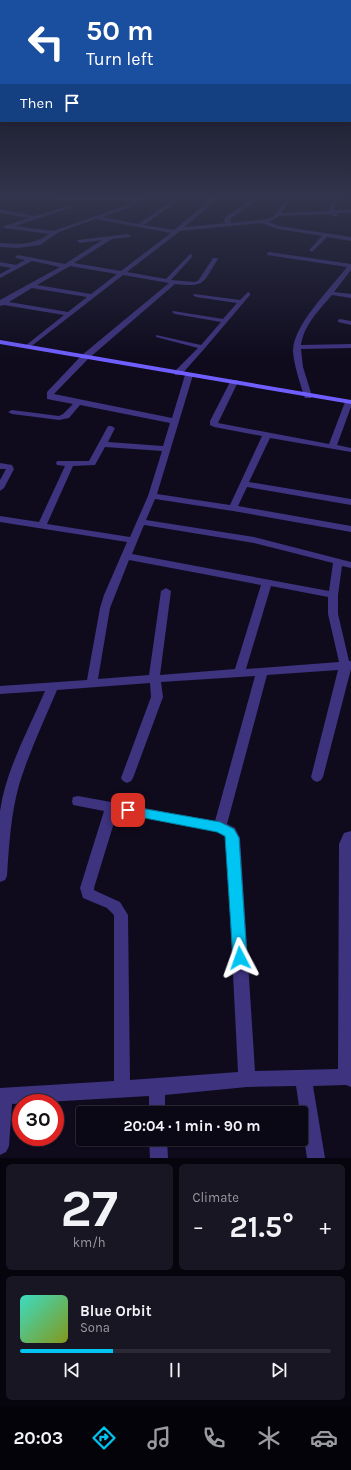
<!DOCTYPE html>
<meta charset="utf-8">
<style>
:root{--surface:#0b0816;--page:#191623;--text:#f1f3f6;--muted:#9a9aa1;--line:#2b2935;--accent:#00c4f2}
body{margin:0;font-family:Karla,sans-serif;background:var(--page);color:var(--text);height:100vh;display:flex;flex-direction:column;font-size:15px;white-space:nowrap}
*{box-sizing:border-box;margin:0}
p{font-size:13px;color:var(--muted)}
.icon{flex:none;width:22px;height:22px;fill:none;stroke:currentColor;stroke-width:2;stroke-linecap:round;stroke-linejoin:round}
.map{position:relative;height:1158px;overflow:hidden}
.side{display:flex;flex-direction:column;gap:6px;padding:6px;background:#06040c;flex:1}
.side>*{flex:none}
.hud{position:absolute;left:0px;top:0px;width:351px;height:122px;box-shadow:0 1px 3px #0004,0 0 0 1px var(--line);background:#1a4fa0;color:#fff;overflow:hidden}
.speed{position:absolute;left:12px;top:1094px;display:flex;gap:8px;font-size:20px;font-weight:700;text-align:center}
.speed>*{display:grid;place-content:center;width:52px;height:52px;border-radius:50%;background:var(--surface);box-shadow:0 1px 3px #0004,0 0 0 1px var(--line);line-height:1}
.speed .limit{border:6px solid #d22;background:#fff;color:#111}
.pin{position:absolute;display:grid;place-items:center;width:34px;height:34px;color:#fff;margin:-17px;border-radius:8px;box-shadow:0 2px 6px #0006}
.me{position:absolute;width:44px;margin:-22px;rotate:356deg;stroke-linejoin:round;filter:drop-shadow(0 0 3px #0008)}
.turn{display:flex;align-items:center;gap:14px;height:84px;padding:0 20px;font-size:18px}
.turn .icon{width:52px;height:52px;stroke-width:2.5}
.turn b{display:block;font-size:28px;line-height:34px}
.then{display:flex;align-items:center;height:38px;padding:0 20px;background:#0003;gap:8px;font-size:15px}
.big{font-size:30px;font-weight:700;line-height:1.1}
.side .tile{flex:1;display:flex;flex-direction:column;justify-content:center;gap:6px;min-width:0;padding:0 14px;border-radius:6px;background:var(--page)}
.side .dial{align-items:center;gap:0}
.dial b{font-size:52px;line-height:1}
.song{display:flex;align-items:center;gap:12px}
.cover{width:48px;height:48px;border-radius:6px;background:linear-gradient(135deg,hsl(170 70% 55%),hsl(70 70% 35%))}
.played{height:4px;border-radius:2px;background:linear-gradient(90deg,var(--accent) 30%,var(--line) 30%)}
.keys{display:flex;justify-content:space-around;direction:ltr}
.heat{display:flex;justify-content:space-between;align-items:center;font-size:22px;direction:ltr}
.side .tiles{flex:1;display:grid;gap:6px;grid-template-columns:1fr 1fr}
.tile:last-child{grid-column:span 2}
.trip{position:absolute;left:76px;top:1106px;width:232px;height:40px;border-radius:4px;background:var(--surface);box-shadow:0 1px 3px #0004,0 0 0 1px var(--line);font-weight:700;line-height:40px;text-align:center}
.menu{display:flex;height:64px;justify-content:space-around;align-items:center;background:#040309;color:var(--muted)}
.menu .icon{width:28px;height:28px}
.menu .active{color:var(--accent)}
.menu b{font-size:18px;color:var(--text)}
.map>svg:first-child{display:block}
</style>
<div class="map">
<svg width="351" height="1158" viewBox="0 0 351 1158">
<rect width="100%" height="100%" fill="#0f0b1d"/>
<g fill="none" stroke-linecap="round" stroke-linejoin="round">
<!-- street -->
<path fill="#3d337f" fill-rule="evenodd" d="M0,196H20L23,198L20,200L0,198Z
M54,196L133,197L147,196L129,208L102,217L138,224L179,196H184L144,225L174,230L215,196H221L185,227L226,223L224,221L225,217L257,196H263L230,219L231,223L267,219L274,216L289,196H294L281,213L329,211L333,196H338L334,210L351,209V213H336L338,215L335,217L329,214L279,216L269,222L279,226L351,237V241L327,237L312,252L309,250L322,236L278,229L261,223L180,231L127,272L166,279L190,254L192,255V257L171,280L194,282L198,281L213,258H217L218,259C202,284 206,287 175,284L88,359L54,394L172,418L185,375L186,373H192L193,375L157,494L230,505L262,436L214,427L210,425V421L231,380H237L238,382L218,423L329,444L345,402L346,400H351V407L337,445L351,448V452L270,438L249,482L351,499V505L247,487L238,506L351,526V532L233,511L155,499L146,520L254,537L351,562V568L342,566L338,595V614L349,661H351V669L323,777L321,780L317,782L313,780L311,777L338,670L267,675L227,824L235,828L240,838L255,1071L338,1069L339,844L344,833L351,831V1087L346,1085L313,1086L325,1158H307L296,1086L247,1087L165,1095V1113H149V1096L12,1104L9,1146L6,1152L0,1155V1088L114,1081V915L107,908L83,898L80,888L104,811L73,805L72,801L73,797L78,796L215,821L255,676L161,682L163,697L133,778L131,781L127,783L123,781L121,778L151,697L150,683L57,690C44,721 29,752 19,785C11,814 9,845 7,876L5,880L0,882C0,860 0,832 0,811C6,769 29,729 45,691L0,694V686L87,680L100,608L104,595L127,542L0,522V516L39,522L65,466L57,465L56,463L57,461H89L108,426H111L115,428L108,442L163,446L170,423L80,405L69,418L59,420L12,414L8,412L12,410L59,416L63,414L73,404L47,399V392L82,355L169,283L123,275L29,348H25V346L64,315L4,305L0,306V300L60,267L32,261L0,278V274L11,268L0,266V262L16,265L25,260L16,258L15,257L18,255L65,264L102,240L80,243L77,241L78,240L128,234L131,236L130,237L112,239L74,263L121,271L171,233L96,219L59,232L40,245L18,248L0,247V243C21,244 31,246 49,234L4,228V226L29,218L0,213V209L35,216L73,205V207L15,226L53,231L125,206L133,200H59L54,198ZM70,266L117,274L91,294L37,285ZM32,288L87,297L68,312L9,302ZM105,447L162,451L148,496L130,537L47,524L73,466L95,465ZM144,525L254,543L333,563L329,591L132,554ZM129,560L261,585L235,669L160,675L171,591L166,588L161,591L149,675L98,679L110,608ZM271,586L328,597V614L339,662L246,669ZM117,813L218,832L226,838L238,1072L130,1080L128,915L120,902L98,892L94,890V888Z
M269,252L351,264V270L334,292L351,294V298L332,295C319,310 304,325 301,345L351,344V348L301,349L303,367L312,396L311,398H305L304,396C300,382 294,366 293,351C293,325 331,288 347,267L267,255V253Z
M248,292L250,293V295L205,348L181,375H175V371L198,348L156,337V335L201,345L221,322L175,314L172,312L173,311L223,319L237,303L196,297L193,295L194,294L240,300Z
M340,319L351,321V325L338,322V320Z
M0,463L12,465L14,469L4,488L0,491V480L6,469H0Z
M149,1139H167L168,1158H150Z"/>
<!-- secondary -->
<path fill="#705eff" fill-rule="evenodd" d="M0,340L351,400V404L0,344Z"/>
</g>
<!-- sky -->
<linearGradient id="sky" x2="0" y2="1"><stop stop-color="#080610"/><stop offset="0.55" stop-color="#31344c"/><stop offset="1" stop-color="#31344c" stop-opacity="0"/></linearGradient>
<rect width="351" height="358" fill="url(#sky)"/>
<!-- route -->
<path fill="#00c4f2" stroke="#007f9d" d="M128,806L220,822L234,829L239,838L247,958L245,963L240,964L235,963L233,958L225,836L217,832L124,814L122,810L124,807Z"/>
</svg>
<div class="speed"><div class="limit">30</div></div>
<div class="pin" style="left:128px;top:810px;background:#d93025"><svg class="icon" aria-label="arrive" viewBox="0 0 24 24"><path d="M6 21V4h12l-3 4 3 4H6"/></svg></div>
<svg class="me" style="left:240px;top:958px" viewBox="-20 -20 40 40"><path d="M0-17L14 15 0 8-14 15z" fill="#00c4f2" stroke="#fff" stroke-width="4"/></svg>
<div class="trip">20:04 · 1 min · 90 m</div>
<div class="hud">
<div class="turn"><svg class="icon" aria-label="left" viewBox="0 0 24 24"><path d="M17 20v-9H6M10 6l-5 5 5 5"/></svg><div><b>50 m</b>Turn left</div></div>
<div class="then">Then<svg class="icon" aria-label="arrive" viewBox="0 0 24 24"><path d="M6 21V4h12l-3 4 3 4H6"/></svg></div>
</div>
</div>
<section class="side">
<div class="tiles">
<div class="tile dial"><b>27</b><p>km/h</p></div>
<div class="tile"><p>Climate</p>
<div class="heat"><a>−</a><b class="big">21.5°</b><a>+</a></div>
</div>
<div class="tile">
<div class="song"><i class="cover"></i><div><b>Blue Orbit</b><p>Sona</p></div></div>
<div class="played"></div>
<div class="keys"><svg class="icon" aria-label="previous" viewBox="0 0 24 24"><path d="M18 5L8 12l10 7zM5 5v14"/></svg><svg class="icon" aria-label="pause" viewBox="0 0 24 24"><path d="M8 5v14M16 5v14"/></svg><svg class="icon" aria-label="next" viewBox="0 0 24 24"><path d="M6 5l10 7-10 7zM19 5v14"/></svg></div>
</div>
</div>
</section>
<nav class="menu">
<b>20:03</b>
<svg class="icon active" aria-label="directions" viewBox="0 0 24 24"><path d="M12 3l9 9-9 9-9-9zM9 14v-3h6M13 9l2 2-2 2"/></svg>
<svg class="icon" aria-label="music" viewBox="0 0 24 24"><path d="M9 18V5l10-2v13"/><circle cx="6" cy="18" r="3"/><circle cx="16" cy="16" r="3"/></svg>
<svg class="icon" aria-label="phone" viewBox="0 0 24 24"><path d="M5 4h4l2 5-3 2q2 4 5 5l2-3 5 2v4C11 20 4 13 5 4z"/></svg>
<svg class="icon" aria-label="climate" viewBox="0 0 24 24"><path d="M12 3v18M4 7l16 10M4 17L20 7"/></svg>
<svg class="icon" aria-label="car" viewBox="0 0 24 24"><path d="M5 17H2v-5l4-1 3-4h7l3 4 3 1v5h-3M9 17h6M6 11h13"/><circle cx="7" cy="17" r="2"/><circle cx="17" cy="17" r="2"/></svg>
</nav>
